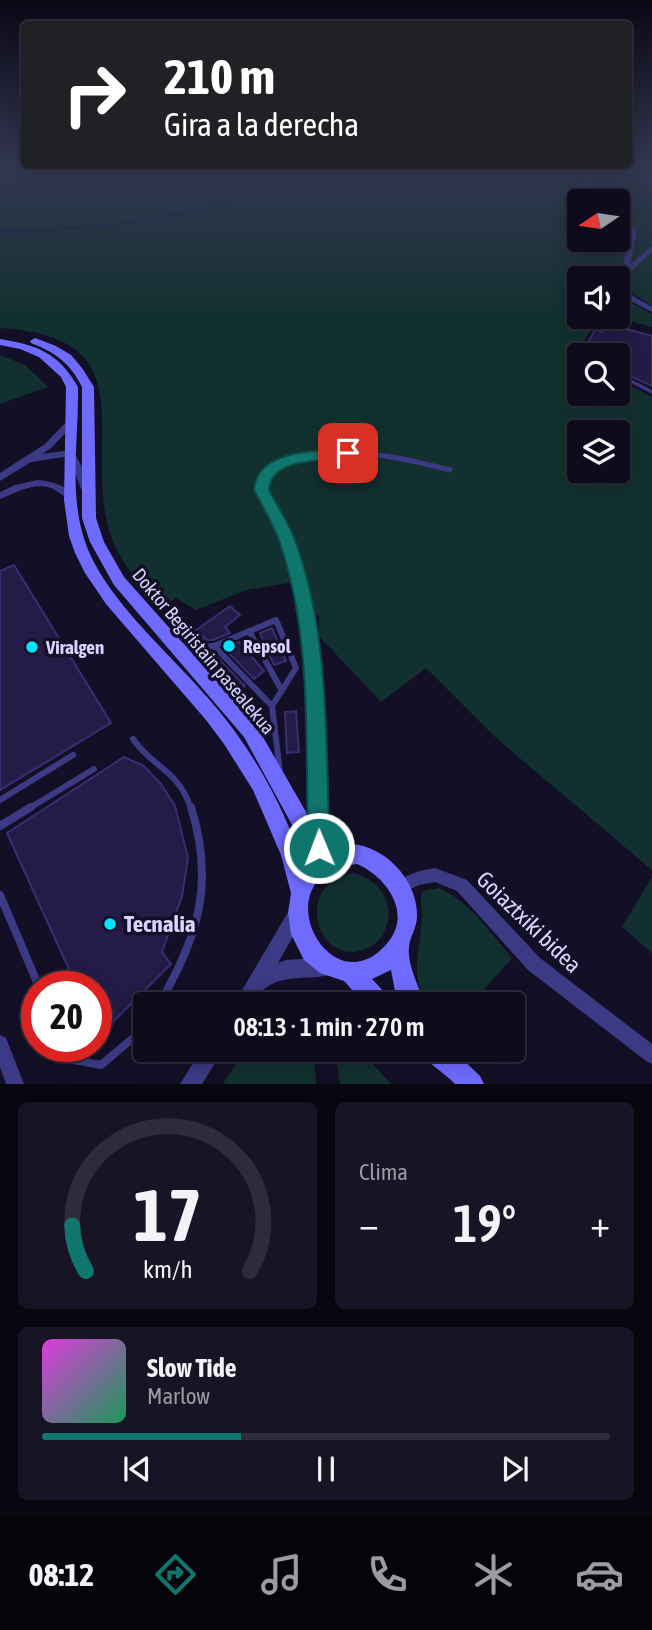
<!DOCTYPE html>
<html lang="es">
<meta charset="utf-8">
<style>
:root{--surface:#0e0b1c;--page:#171425;--text:#f1f3f6;--muted:#9b9ba3;--line:#2e2b3b;--accent:#0f766e}
body{margin:0;font-family:"Asap Condensed",sans-serif;background:var(--page);color:var(--text);height:100vh;display:flex;flex-direction:column;font-size:26px;white-space:nowrap}
*{box-sizing:border-box;margin:0}
p{font-size:23px;color:var(--muted)}
.icon{flex:none;width:38px;height:38px;fill:none;stroke:currentColor;stroke-width:2;stroke-linecap:round;stroke-linejoin:round}
.map{position:relative;height:1084px;overflow:hidden}
.sheet{display:flex;flex-direction:column;gap:18px;padding:18px;background:#08060f;flex:1}
.sheet>*{flex:none}
.guide{position:absolute;left:21px;top:21px;width:611px;height:147px;border-radius:7px;box-shadow:0 4px 18px #0003,0 0 0 2px var(--line);background:#202124;color:#fff;overflow:hidden}
.needle{width:46px;rotate:257deg}
.controls{position:absolute;left:567px;top:189px;display:grid;gap:14px}
.controls a{display:grid;place-items:center;width:63px;height:63px;border-radius:7px;background:var(--surface);box-shadow:0 4px 18px #0003,0 0 0 2px var(--line);font-size:35px}
.speed{position:absolute;left:21px;top:971px;display:flex;gap:14px;font-size:35px;font-weight:700;text-align:center}
.speed>*{display:grid;place-content:center;width:91px;height:91px;border-radius:50%;background:var(--surface);box-shadow:0 4px 18px #0003,0 0 0 2px var(--line);line-height:1}
.speed .limit{border:10px solid #d22;background:#fff;color:#111}
.pin{position:absolute;display:grid;place-items:center;width:60px;height:60px;color:#fff;margin:-30px;border-radius:14px;box-shadow:0 4px 10px #0006}
.me{position:absolute;width:77px;margin:-38px;rotate:359deg;stroke-linejoin:round;filter:drop-shadow(0 0 5px #0008)}
.turn{display:flex;align-items:center;gap:24px;height:147px;padding:0 28px;font-size:32px}
.turn .icon{width:91px;height:91px;stroke-width:2.5}
.turn b{display:block;font-size:49px;line-height:60px}
.big{font-size:52px;font-weight:600;line-height:1.1}
.sheet .card{flex:1;display:flex;flex-direction:column;justify-content:center;gap:10px;min-width:0;padding:0 24px;border-radius:10px;background:var(--page)}
.sheet .dial{align-items:center;gap:0}
.dial svg{height:182px;overflow:visible;fill:none;stroke:var(--line);stroke-width:7;stroke-linecap:round;text-anchor:middle}
.dial text{fill:var(--text);stroke:none}
.song{display:flex;align-items:center;gap:21px}
.cover{width:84px;height:84px;border-radius:10px;background:linear-gradient(135deg,hsl(300 70% 55%),hsl(150 70% 35%))}
.played{height:7px;border-radius:4px;background:linear-gradient(90deg,var(--accent) 35%,var(--line) 35%)}
.keys{display:flex;justify-content:space-around;direction:ltr}
.heat{display:flex;justify-content:space-between;align-items:center;font-size:38px;direction:ltr}
.sheet .tiles{flex:1;display:grid;gap:18px;grid-template-columns:1fr 1fr}
.card:last-child{grid-column:span 2}
.trip{position:absolute;left:133px;top:992px;width:392px;height:70px;border-radius:7px;background:var(--surface);box-shadow:0 4px 18px #0003,0 0 0 2px var(--line);font-weight:600;line-height:70px;text-align:center}
.dock{display:flex;height:112px;justify-content:space-around;align-items:center;background:#06040b;color:var(--muted)}
.dock .icon{width:49px;height:49px}
.dock .selected{color:var(--accent)}
.dock b{font-size:32px;color:var(--text)}
.map>svg:first-child{display:block}
</style>
<div class="map">
<svg width="652" height="1084" viewBox="0 0 652 1084">
<rect width="100%" height="100%" fill="#130f26"/>
<!-- green -->
<path fill="#12302f" fill-rule="evenodd" d="M0,167H652V307L632,292L618,294V278H579V317H600L579,349L585,355H579V394H618V379L652,397V870L495,737L426,668L381,702L319,636V615H311L300,581L246,590L196,610L176,598L162,608C142,586 119,562 110,533C81,438 151,338 0,328ZM579,201H618V240H579ZM579,432H618V471H579Z
M618,295L652,314V327L615,317H618Z
M0,355L25,365L48,387L0,404Z
M353,873C381,879 398,907 383,934C378,942 371,948 362,950C316,965 293,883 353,873Z
M652,877V953L622,927Z
M439,888C470,902 490,932 512,958L471,1004H428C408,977 421,948 422,918C423,908 418,901 423,891Z
M245,1050H314L316,1084H223Z
M342,1050H360L391,1084H340L336,1057Z"/>
<g fill="none" stroke-linecap="round" stroke-linejoin="round">
<!-- stream -->
<path stroke="#0a1f44" stroke-width="2" d="M0,230C103,230 216,220 306,167"/>
</g>
<!-- building -->
<path fill="#241b47" stroke="#3b2d73" stroke-width="2" d="M609,324L652,336V386L628,375L619,374L622,367L618,366V355H581L595,330L602,332Z
M14,565L111,723L0,790V571Z
M230,606L240,615L225,627L230,633L213,640H201L205,638L196,630Z
M272,628L286,661L274,665L260,633Z
M239,642L264,671L254,679L224,648Z
M204,652H212L245,686L239,690Z
M296,711L299,752L287,753L285,712Z
M124,757L144,766L161,784L175,806L188,858L182,896L162,952L171,964L96,1039V987H77L7,833Z"/>
<g fill="none" stroke-linecap="round" stroke-linejoin="round">
<!-- service-far3 -->
<path stroke="#3d3a85" stroke-width="3.5" d="M627,379L652,392"/>
<!-- service-far2 -->
<path stroke="#3d3a85" stroke-width="5" d="M300,590C296,574 294,558 288,543C283,527 264,504 262,489C259,457 327,453 349,453C383,453 417,462 450,470"/>
<!-- service-far1 -->
<path stroke="#3d3a85" stroke-width="6" d="M300,588C317,660 315,735 317,809
M249,631L282,691
M181,646H214L276,620L296,668L272,706
M214,646L272,706L280,772
M133,739C152,767 179,770 191,809
M0,800L73,755
M28,809L94,769"/>
<!-- service -->
<path stroke="#3d3a85" stroke-width="8" d="M317,807L318,837
M0,826L31,807
M0,895L39,987
M159,1004C198,938 215,883 191,807
M63,1046L68,1059L101,1065L145,1028"/>
<!-- minor -->
<path fill="#3d3a85" fill-rule="evenodd" d="M583,167H589L592,180L577,202L579,205V211L571,202L586,180Z
M634,167H640L652,180V185Z
M618,219L629,223L637,231L630,265L652,246V252L631,271L627,281L633,296L652,307V312L627,299L619,281L631,231L625,225L618,223Z
M72,418L76,421L75,423L51,448L42,454L64,451L75,454L81,465L92,494L90,496H84L70,461L69,458L64,457L31,462L0,481V473L45,444L69,419Z
M37,480C52,481 65,485 76,497L71,500C64,497 58,491 51,488C33,482 16,493 0,499V492L15,485Z
M435,868L467,880L540,958L652,1044V1064L646,1061L528,970L457,891L435,882L419,885L400,894L395,891L392,886L395,881L419,871Z
M0,1035L6,1038L24,1084H6L0,1067Z"/>
<!-- tertiary -->
<path fill="#3d3a85" fill-rule="evenodd" d="M297,904L303,907L306,913L278,963L286,960L329,957L336,959L338,966L336,973C312,982 284,972 263,990C259,993 256,1000 254,1004H234L291,907Z
M201,1050H223L202,1084H180Z"/>
<!-- secondary -->
<path fill="#6f6bff" fill-rule="evenodd" d="M35,338L56,346L71,355L82,368L94,387L96,518L104,542L124,577L256,725L317,831L332,850C340,848 351,843 359,845C390,851 418,884 417,916C417,928 410,936 409,947C407,965 420,989 425,1004H402L395,991L391,970L372,979L388,996L391,1004H365L344,981L320,973L304,960L291,934L288,913L291,893L281,855L253,790L224,744L206,720L106,604L85,573L75,553L69,536L64,500L66,387L61,377L39,357L20,349L0,345V339C37,345 59,353 78,387C79,436 69,488 83,535C99,594 169,652 208,698C252,748 284,805 304,868L315,859L303,845L244,737L114,585L90,542L82,518V387C71,364 55,352 31,343L30,341ZM357,864C385,876 412,911 389,941C337,1008 269,896 336,868C342,866 350,865 357,864Z
M420,1050H453L480,1076L484,1084H455C446,1074 424,1061 420,1050Z"/>
</g>
<!-- sky -->
<linearGradient id="sky" x2="0" y2="1"><stop stop-color="#0a0815"/><stop offset="0.52" stop-color="#333752"/><stop offset="1" stop-color="#333752" stop-opacity="0"/></linearGradient>
<rect width="652" height="319" fill="url(#sky)"/>
<!-- route -->
<path fill="#0f766e" stroke="#0a4d48" stroke-width="2" d="M348,448L356,453L353,456C329,463 271,455 269,490C278,507 290,525 296,543C331,639 325,747 330,848L326,855L319,859L311,855L308,848C305,747 313,640 280,543C274,525 263,507 254,490C257,448 318,452 348,448Z"/>
<!-- markers -->
<g fill="#00e5ff" stroke="#130f26" stroke-width="2.5">
<circle cx="229" cy="646" r="7"/>
<circle cx="32" cy="647" r="7"/>
<circle cx="110" cy="924" r="7"/>
</g>
<g text-anchor="middle" dominant-baseline="central" stroke-width="7" stroke-linejoin="round" paint-order="stroke">
<!-- poi labels -->
<g font-size="19" font-weight="bold" fill="#d9d4ff" stroke="#130f26" text-anchor="start">
<text x="243" y="646">Repsol</text>
<text x="46" y="647">Viralgen</text>
</g>
<!-- street labels -->
<g font-size="19" fill="#d9d4ff" stroke="#130f26">
<text transform="translate(204 651) rotate(50)">Doktor Begiristain pasealekua</text>
</g>
<!-- near-street labels -->
<g font-size="23" fill="#d9d4ff" stroke="#130f26">
<text transform="translate(529 922) rotate(44)">Goiaztxiki bidea</text>
</g>
<!-- near-poi labels -->
<g font-size="23" font-weight="bold" fill="#d9d4ff" stroke="#130f26" text-anchor="start">
<text x="124" y="924">Tecnalia</text>
</g>
</g>
</svg>
<div class="controls">
<a><svg class="needle" viewBox="-14 -14 28 28"><path d="M0-13l5 13h-10z" fill="#e53935"/><path d="M0 13l5-13h-10z" fill="#9b9ba3"/></svg></a>
<a><svg class="icon" aria-label="sound" viewBox="0 0 24 24"><path d="M4 9h4l5-4v14l-5-4H4zM17 9q2 3 0 6"/></svg></a>
<a><svg class="icon" aria-label="search" viewBox="0 0 24 24"><circle cx="10" cy="10" r="6"/><path d="M15 15l6 6"/></svg></a>
<a><svg class="icon" aria-label="layers" viewBox="0 0 24 24"><path d="M12 4l9 5-9 5-9-5zM3 14l9 5 9-5"/></svg></a>
</div>
<div class="speed"><div class="limit">20</div></div>
<div class="pin" style="left:348px;top:453px;background:#d93025"><svg class="icon" aria-label="arrive" viewBox="0 0 24 24"><path d="M6 21V4h12l-3 4 3 4H6"/></svg></div>
<svg class="me" style="left:319px;top:848px" viewBox="-20 -20 40 40"><circle r="17" fill="#0f766e" stroke="#fff" stroke-width="3"/><path d="M0-11L8 9 0 5-8 9z" fill="#fff"/></svg>
<div class="trip">08:13 · 1 min · 270 m</div>
<div class="guide">
<div class="turn"><svg class="icon" aria-label="right" viewBox="0 0 24 24"><path d="M7 20v-9h11M14 6l5 5-5 5"/></svg><div><b>210 m</b>Gira a la derecha</div></div>
</div>
</div>
<section class="sheet">
<div class="tiles">
<div class="card dial"><svg viewBox="0 0 100 80">
<path d="M14 69A42 42 0 1 1 86 69"/>
<path d="M14 69A42 42 0 0 1 8 49" stroke="#0f766e"/>
<text x="50" y="56" font-size="32" font-weight="700">17</text>
<text x="50" y="72" font-size="11">km/h</text>
</svg></div>
<div class="card"><p>Clima</p>
<div class="heat"><a>−</a><b class="big">19°</b><a>+</a></div>
</div>
<div class="card">
<div class="song"><i class="cover"></i><div><b>Slow Tide</b><p>Marlow</p></div></div>
<div class="played"></div>
<div class="keys"><svg class="icon" aria-label="previous" viewBox="0 0 24 24"><path d="M18 5L8 12l10 7zM5 5v14"/></svg><svg class="icon" aria-label="pause" viewBox="0 0 24 24"><path d="M8 5v14M16 5v14"/></svg><svg class="icon" aria-label="next" viewBox="0 0 24 24"><path d="M6 5l10 7-10 7zM19 5v14"/></svg></div>
</div>
</div>
</section>
<nav class="dock">
<b>08:12</b>
<svg class="icon selected" aria-label="directions" viewBox="0 0 24 24"><path d="M12 3l9 9-9 9-9-9zM9 14v-3h6M13 9l2 2-2 2"/></svg>
<svg class="icon" aria-label="music" viewBox="0 0 24 24"><path d="M9 18V5l10-2v13"/><circle cx="6" cy="18" r="3"/><circle cx="16" cy="16" r="3"/></svg>
<svg class="icon" aria-label="phone" viewBox="0 0 24 24"><path d="M5 4h4l2 5-3 2q2 4 5 5l2-3 5 2v4C11 20 4 13 5 4z"/></svg>
<svg class="icon" aria-label="climate" viewBox="0 0 24 24"><path d="M12 3v18M4 7l16 10M4 17L20 7"/></svg>
<svg class="icon" aria-label="car" viewBox="0 0 24 24"><path d="M5 17H2v-5l4-1 3-4h7l3 4 3 1v5h-3M9 17h6M6 11h13"/><circle cx="7" cy="17" r="2"/><circle cx="17" cy="17" r="2"/></svg>
</nav>
